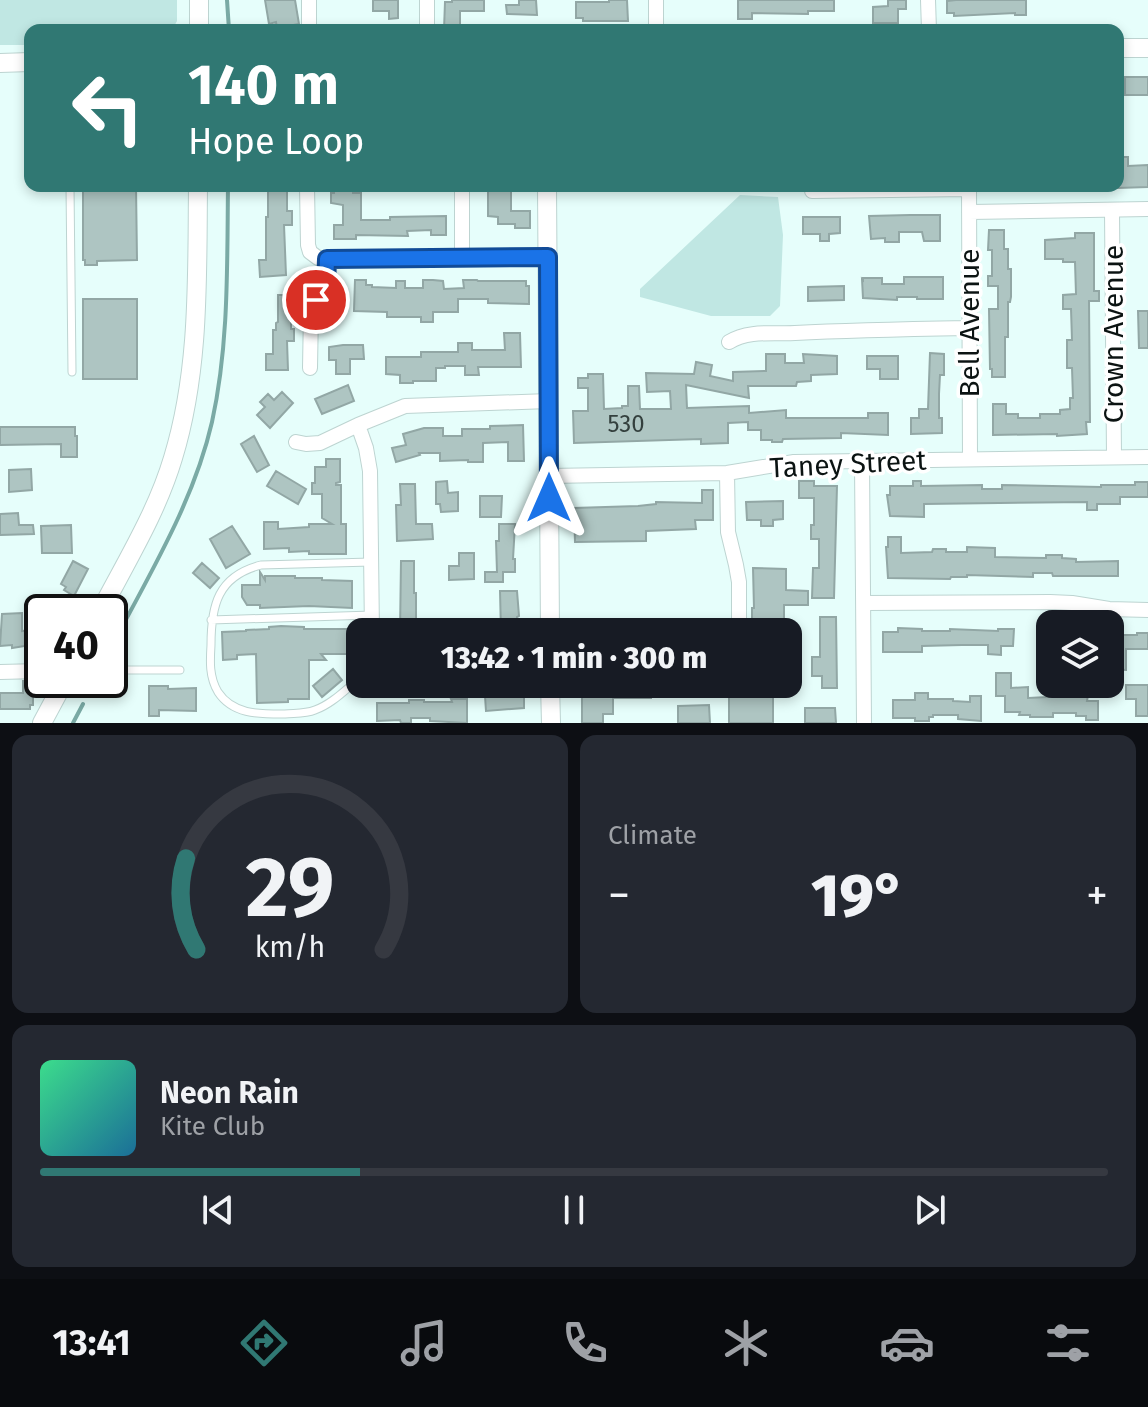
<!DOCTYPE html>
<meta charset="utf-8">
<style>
:root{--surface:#171b24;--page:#242831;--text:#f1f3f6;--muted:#9ea1a6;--line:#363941;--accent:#307873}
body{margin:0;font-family:"Fira Sans",sans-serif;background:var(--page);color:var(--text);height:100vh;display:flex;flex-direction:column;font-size:30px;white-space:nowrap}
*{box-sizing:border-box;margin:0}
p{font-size:26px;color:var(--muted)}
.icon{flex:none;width:44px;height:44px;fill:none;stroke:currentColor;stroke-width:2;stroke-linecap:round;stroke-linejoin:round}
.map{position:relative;height:723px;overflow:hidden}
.panel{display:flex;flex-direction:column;gap:12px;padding:12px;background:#0d0f14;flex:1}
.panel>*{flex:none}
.hud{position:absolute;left:24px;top:24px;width:1100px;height:168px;border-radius:16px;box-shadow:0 4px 12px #0003;background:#307873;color:#fff;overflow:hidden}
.buttons{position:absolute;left:1036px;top:610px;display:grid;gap:16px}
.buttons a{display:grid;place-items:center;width:88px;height:88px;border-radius:16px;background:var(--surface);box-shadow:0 4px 12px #0003;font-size:40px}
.speed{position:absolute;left:24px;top:594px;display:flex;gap:16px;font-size:40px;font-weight:700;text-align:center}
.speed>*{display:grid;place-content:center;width:104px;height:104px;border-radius:50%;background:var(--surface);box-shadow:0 4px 12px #0003;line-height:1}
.speed .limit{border:4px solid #111;border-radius:12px;background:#fff;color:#111}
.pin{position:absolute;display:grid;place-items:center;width:68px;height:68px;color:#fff;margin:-34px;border:4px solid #fff;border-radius:50%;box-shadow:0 2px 8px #0007}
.me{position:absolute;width:88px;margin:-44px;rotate:0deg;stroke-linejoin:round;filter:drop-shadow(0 0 6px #0008)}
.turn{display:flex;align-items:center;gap:28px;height:168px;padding:0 32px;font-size:36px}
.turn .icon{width:104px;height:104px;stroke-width:2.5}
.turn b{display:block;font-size:56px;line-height:68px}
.big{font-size:60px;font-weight:800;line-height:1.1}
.panel .widget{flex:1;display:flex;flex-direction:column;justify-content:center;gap:12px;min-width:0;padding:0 28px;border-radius:16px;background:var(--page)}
.panel .dial{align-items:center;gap:0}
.dial svg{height:208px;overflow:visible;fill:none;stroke:var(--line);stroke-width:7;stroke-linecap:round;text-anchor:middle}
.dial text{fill:var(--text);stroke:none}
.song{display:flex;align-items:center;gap:24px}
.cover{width:96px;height:96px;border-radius:12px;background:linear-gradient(135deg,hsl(150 70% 55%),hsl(200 70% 35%))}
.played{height:8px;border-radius:4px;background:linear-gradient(90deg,var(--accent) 30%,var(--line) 30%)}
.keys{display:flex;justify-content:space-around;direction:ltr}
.heat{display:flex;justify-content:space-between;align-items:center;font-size:44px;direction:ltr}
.panel .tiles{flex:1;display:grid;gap:12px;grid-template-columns:1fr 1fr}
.widget:last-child{grid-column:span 2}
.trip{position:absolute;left:346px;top:618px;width:456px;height:80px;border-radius:16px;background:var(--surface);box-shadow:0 4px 12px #0003;font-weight:800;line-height:80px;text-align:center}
.dock{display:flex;height:128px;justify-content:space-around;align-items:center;background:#090b0e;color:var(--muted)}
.dock .icon{width:56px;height:56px}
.dock .active{color:var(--accent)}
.dock b{font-size:36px;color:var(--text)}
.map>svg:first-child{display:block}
</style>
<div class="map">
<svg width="1148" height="723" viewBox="0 0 1148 723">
<rect width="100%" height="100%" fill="#e6fefb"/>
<!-- green -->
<path fill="#c0e7e3" d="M0,0H177V21L172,30H30V45H0Z
M740,195L778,197L783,235L780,306L770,316H711L640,297V289Z"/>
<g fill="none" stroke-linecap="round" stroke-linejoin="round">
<!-- stream -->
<path stroke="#7aaaa5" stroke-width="4" d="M227,0L229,30
M113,644C150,573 194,501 212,422C229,345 227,265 228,186
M73,723L83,704"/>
</g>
<!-- building -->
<path fill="#aec5c2" stroke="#92a7a5" stroke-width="2" d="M265,0H295L299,24L277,28L276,22L269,24Z
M373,0H398V18L389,19V11H373Z
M452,0H484V11H460V30H444L445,2H452Z
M519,0H536L537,15L507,14L506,5H519Z
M609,0H627L628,21H583V18H576V2H609Z
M738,0H834V11H808V14L752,13V19H738Z
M888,0H906V9H898V23H873V7L888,6Z
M956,0H1026V15H1015V13L954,16V13H947V1Z
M1125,77H1148V95H1125Z
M1119,157H1128V166L1148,165V187L1118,188Z
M83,186H136L137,260L97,261V265H85V260H83Z
M268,186L287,187V211H292V225H284L286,275L260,277L259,260H266V217H268Z
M488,186H511V211H530V228H515V224H498V217L488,216Z
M334,190H353V193H361V220H390V217L446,216V235H431V230L407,231L408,236L356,235V239H334V225H343V205L331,203V193H334Z
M910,215H940V241H924L922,232H899V242H885V238L871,239L869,216Z
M803,217H840V233L829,234V241H820V234H803Z
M989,230H1004V249H1008V269H1011V297L1010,302H1008V337H1005V377H992V369H990L989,309H998V286H988V276H992V250H988Z
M1075,233H1094V291H1099V301H1089L1090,422H1086L1087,434L1057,436V434L993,435V404H1006V414H1018V418H1040V414H1060V410L1070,409V398H1073L1072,368H1067V340H1072L1071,309H1063V295L1076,294L1075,262H1063V259H1045V240L1075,238Z
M904,277H943V299H917V297H897V300L863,298L862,279L863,280V278H882V284H904Z
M355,280H366V285H372V287L396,288V281H405V288H423V280H433L443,281L444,289L464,288L463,280H477L478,281H526V286H529V304L488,303V299H458V312H433V322H421V317H387V312L354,311Z
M844,286V300L808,301V287Z
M278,295H296V298H301V307H297V311H291V329H294V341H287L288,370H266V354H273V330H276V323L278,322Z
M83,299H137V379H83Z
M1138,311H1148V348H1139Z
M504,333H520L521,367H478L479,375H465V366H445V368H436V381H413V383H400V375L386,374V357H421V352H458V343H472V350H505Z
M343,345H363L364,359H350V374H336V360H329V347Z
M930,353L944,354V375H940L939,394V418H942V433L911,434V418H919V409H928Z
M766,354H785V363H804L803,354L837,356V374L811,375V381L797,382L796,386H748L749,398L686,385L687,408L749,406V413L786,410V418H868V413H888V435L841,433V438L783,439L782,442H772V440H761V430H748V422L728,423V443L701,444V439L574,443L573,411H588V388H578V378H588V374H603L604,409L622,408V406H628V386H639L640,409H671L670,391L647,392L646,373L694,374L696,362L712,365L710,376L733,381V372L766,371Z
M867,356H898V379H880V369H867Z
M348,385L354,401L322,414L315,399Z
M282,392L293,403L270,428L257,415L265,407L260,402L268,394L274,400Z
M523,425L524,461H508V442L483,443V462H468V460L440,461V453H419L420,455L396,462L392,448L406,445L403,434L424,428H443V436H462V429H490V426Z
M0,427H75V436H77V457H61V444L0,445Z
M254,436L269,465L257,472L241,444Z
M326,459H340V482L336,483V485H341V524H346V554H309V551L289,552V548L264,549V522H278V529L309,527V524H332L322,518V494H312V483H315V467H326Z
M31,469L32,490L9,492V470Z
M276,471L306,489L298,504L267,486Z
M447,481L448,493L458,492V511L441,512L440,504H436V482Z
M799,481H814V486H837L834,598H812L813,568H819V539H811V525H814V498H799Z
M913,481H921V486L982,485V489H1002V485L1101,487V485H1135V482H1148V497H1120V504H1097V510H1087V502L924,504V517L890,516L887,495H890V486H913Z
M400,484H415L416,524H432L433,539L397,541L396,505H401Z
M702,490H713V520H695L696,529L646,531V541L575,542L574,508L638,506L656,504V502L702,503Z
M480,496H502L501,517H480Z
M783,501V519L773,520V526H761V520H747L746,502Z
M18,513L19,525H33L34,534L0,535V514Z
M499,524H515L513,559H515V572H503V582H485V572H497L496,541H499Z
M71,525L72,553H42L41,526Z
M232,526L250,554L226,568L210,539Z
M888,537H901V553L932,552L933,549H946V552H967V547L995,548V557L1046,558V555H1062V558L1076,559V562L1118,561V576H1053L1052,573H1033V577L967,575V577H951L950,579L888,578L886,547H888Z
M459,553H474V579L449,580V566H459Z
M73,561L88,569L74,596L64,590L66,587L61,584Z
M401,561H414V593H416V632H400Z
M202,563L219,578L210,588L193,573Z
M753,568L786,569V590L808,591V605H784V632H752V608H754Z
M260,572L265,580V576H295V578H322V580L352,581V608L309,606L260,608V605H247L242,597V585H260Z
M500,591H517L519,616L517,617V632H501Z
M22,613V631L30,630L31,645L12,648V645L0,646L2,614Z
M820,617H836L837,688H822V676H812V657H820Z
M281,626L304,627V629H347V643H355V654H321L326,660H309V699H288V702L257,703L256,654L237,655V659L223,660L222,632L246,631V630L269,629V627Z
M898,628L922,629V631H950V629L998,631V629H1014L1013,646H1001V655L988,654V645H962L922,646V652H883V632H898Z
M1137,633H1148V649H1126V670L1110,669V635H1137Z
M333,669L342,680L322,697L313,686Z
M996,673H1011V688L1028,687V698L1088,695L1087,701H1098V720H1086V716H1076V713H1053V717H1030V715H1019L1020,712H1005V696H996Z
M23,681H33V705H30V709H0V693H23Z
M582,684H651V698H613V714H603V723H582Z
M729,684H773V723H729Z
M1126,685H1148V716H1136V699H1126Z
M149,686H168V689L196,688V711L159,710V716H149Z
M524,691V708L486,711L485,696H496V692Z
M915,693H928V699H953V701L970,702V696H981V721L958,719V715H933V717H929V721H915V718H893V700H915Z
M451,699H467V723L430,721V718H411V723H401L400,720L377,721V703H409V700H424V702H452Z
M709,705L710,723H678V706Z
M805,708H835L836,723H805Z"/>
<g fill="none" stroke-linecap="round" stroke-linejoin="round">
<defs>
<path id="lane" d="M70,186L72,372
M211,620L372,615
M110,670H180
M360,678C346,689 332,704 315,710C305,714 295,713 285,714C260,714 233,715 218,692C209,677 210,661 211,645C211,605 218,576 261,565L371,562"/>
<path id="street" d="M309,0V26
M427,0V30
M656,0V30
M928,0L929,30
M307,186L308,245L310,252L318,258L548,257
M462,186V258
M969,186L970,459
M812,191L969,189
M1112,210L1114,457
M969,212L1148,209
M729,342C748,330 773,334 795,333C852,330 910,329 968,328
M310,368L311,312L315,301L326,287L327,259
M358,425L366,448L370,471L372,632
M296,442L306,444L320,443L358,425L405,406L549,401
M862,461L864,723
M727,473L728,532L736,565L739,582V632
M549,476L727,473L794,462L1148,457
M864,603L1050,602L1072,603L1109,609L1148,610
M0,672L39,671"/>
<path id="secondary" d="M199,0V30
M1118,48H1148
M0,63L30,62
M547,186L550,632
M100,612C126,562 157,512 173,458C200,370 197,277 198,186
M550,684L551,723
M42,723L65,680"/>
</defs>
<!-- lane casing -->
<use href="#lane" stroke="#bdd4d1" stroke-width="9"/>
<!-- street casing -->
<use href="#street" stroke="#bdd4d1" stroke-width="16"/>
<!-- secondary casing -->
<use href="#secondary" stroke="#bdd4d1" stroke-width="20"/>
<!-- lane -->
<use href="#lane" stroke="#fff" stroke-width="7"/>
<!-- street -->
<use href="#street" stroke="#fff" stroke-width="14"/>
<!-- secondary -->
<use href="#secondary" stroke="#fff" stroke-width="18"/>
</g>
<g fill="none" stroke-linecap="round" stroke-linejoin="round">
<defs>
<path id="route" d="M316,300L326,287L327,259L548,257L549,498"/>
</defs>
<!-- route casing -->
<use href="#route" stroke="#114b97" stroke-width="20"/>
<!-- route -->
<use href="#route" stroke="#1a73e8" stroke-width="14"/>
</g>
<g text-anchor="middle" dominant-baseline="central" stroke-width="7" stroke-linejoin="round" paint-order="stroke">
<!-- number labels -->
<g font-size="24" fill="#34403e">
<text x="626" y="424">530</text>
</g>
<!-- street labels -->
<g font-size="28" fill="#0b1312" stroke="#fff">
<text transform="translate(969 323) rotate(-90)">Bell Avenue</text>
<text transform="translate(1113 334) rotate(-90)">Crown Avenue</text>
<text transform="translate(848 464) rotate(-3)">Taney Street</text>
</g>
</g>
</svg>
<div class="buttons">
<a><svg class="icon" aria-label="layers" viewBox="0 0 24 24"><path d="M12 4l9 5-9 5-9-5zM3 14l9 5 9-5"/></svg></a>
</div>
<div class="speed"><div class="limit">40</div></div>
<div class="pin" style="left:316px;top:300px;background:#d93025"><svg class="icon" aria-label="arrive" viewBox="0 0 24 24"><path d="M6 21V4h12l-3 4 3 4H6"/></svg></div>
<svg class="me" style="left:549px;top:498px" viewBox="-20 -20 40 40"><path d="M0-17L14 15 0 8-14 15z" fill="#1a73e8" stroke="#fff" stroke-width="4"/></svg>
<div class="trip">13:42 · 1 min · 300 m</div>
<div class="hud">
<div class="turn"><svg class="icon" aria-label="left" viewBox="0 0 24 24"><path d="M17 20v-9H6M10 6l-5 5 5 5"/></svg><div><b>140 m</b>Hope Loop</div></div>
</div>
</div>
<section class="panel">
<div class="tiles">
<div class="widget dial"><svg viewBox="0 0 100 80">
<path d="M14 69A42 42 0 1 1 86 69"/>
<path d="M14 69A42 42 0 0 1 10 34" stroke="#307873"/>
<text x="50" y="56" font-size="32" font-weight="700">29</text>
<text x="50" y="72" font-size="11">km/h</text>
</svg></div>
<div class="widget"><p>Climate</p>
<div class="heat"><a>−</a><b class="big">19°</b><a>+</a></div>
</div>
<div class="widget">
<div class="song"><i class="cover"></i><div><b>Neon Rain</b><p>Kite Club</p></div></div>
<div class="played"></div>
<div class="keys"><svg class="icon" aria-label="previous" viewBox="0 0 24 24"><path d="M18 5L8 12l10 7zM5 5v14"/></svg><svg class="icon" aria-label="pause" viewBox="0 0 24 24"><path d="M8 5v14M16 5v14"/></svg><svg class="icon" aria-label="next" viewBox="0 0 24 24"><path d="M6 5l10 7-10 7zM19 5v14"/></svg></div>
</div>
</div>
</section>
<nav class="dock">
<b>13:41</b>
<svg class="icon active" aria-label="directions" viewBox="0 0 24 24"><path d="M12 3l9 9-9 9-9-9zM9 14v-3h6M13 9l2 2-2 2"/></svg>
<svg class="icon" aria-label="music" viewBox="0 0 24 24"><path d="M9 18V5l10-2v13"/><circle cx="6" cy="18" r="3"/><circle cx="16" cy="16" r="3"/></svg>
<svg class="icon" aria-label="phone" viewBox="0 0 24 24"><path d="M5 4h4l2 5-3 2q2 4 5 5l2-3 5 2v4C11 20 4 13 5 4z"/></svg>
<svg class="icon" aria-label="climate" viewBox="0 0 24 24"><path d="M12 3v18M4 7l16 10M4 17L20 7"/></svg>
<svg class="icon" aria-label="car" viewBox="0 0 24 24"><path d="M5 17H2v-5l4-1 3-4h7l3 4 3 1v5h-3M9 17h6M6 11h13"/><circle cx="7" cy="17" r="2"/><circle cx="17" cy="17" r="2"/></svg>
<svg class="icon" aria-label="filters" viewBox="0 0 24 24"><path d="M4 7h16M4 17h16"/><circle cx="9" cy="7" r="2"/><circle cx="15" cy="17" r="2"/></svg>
</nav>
